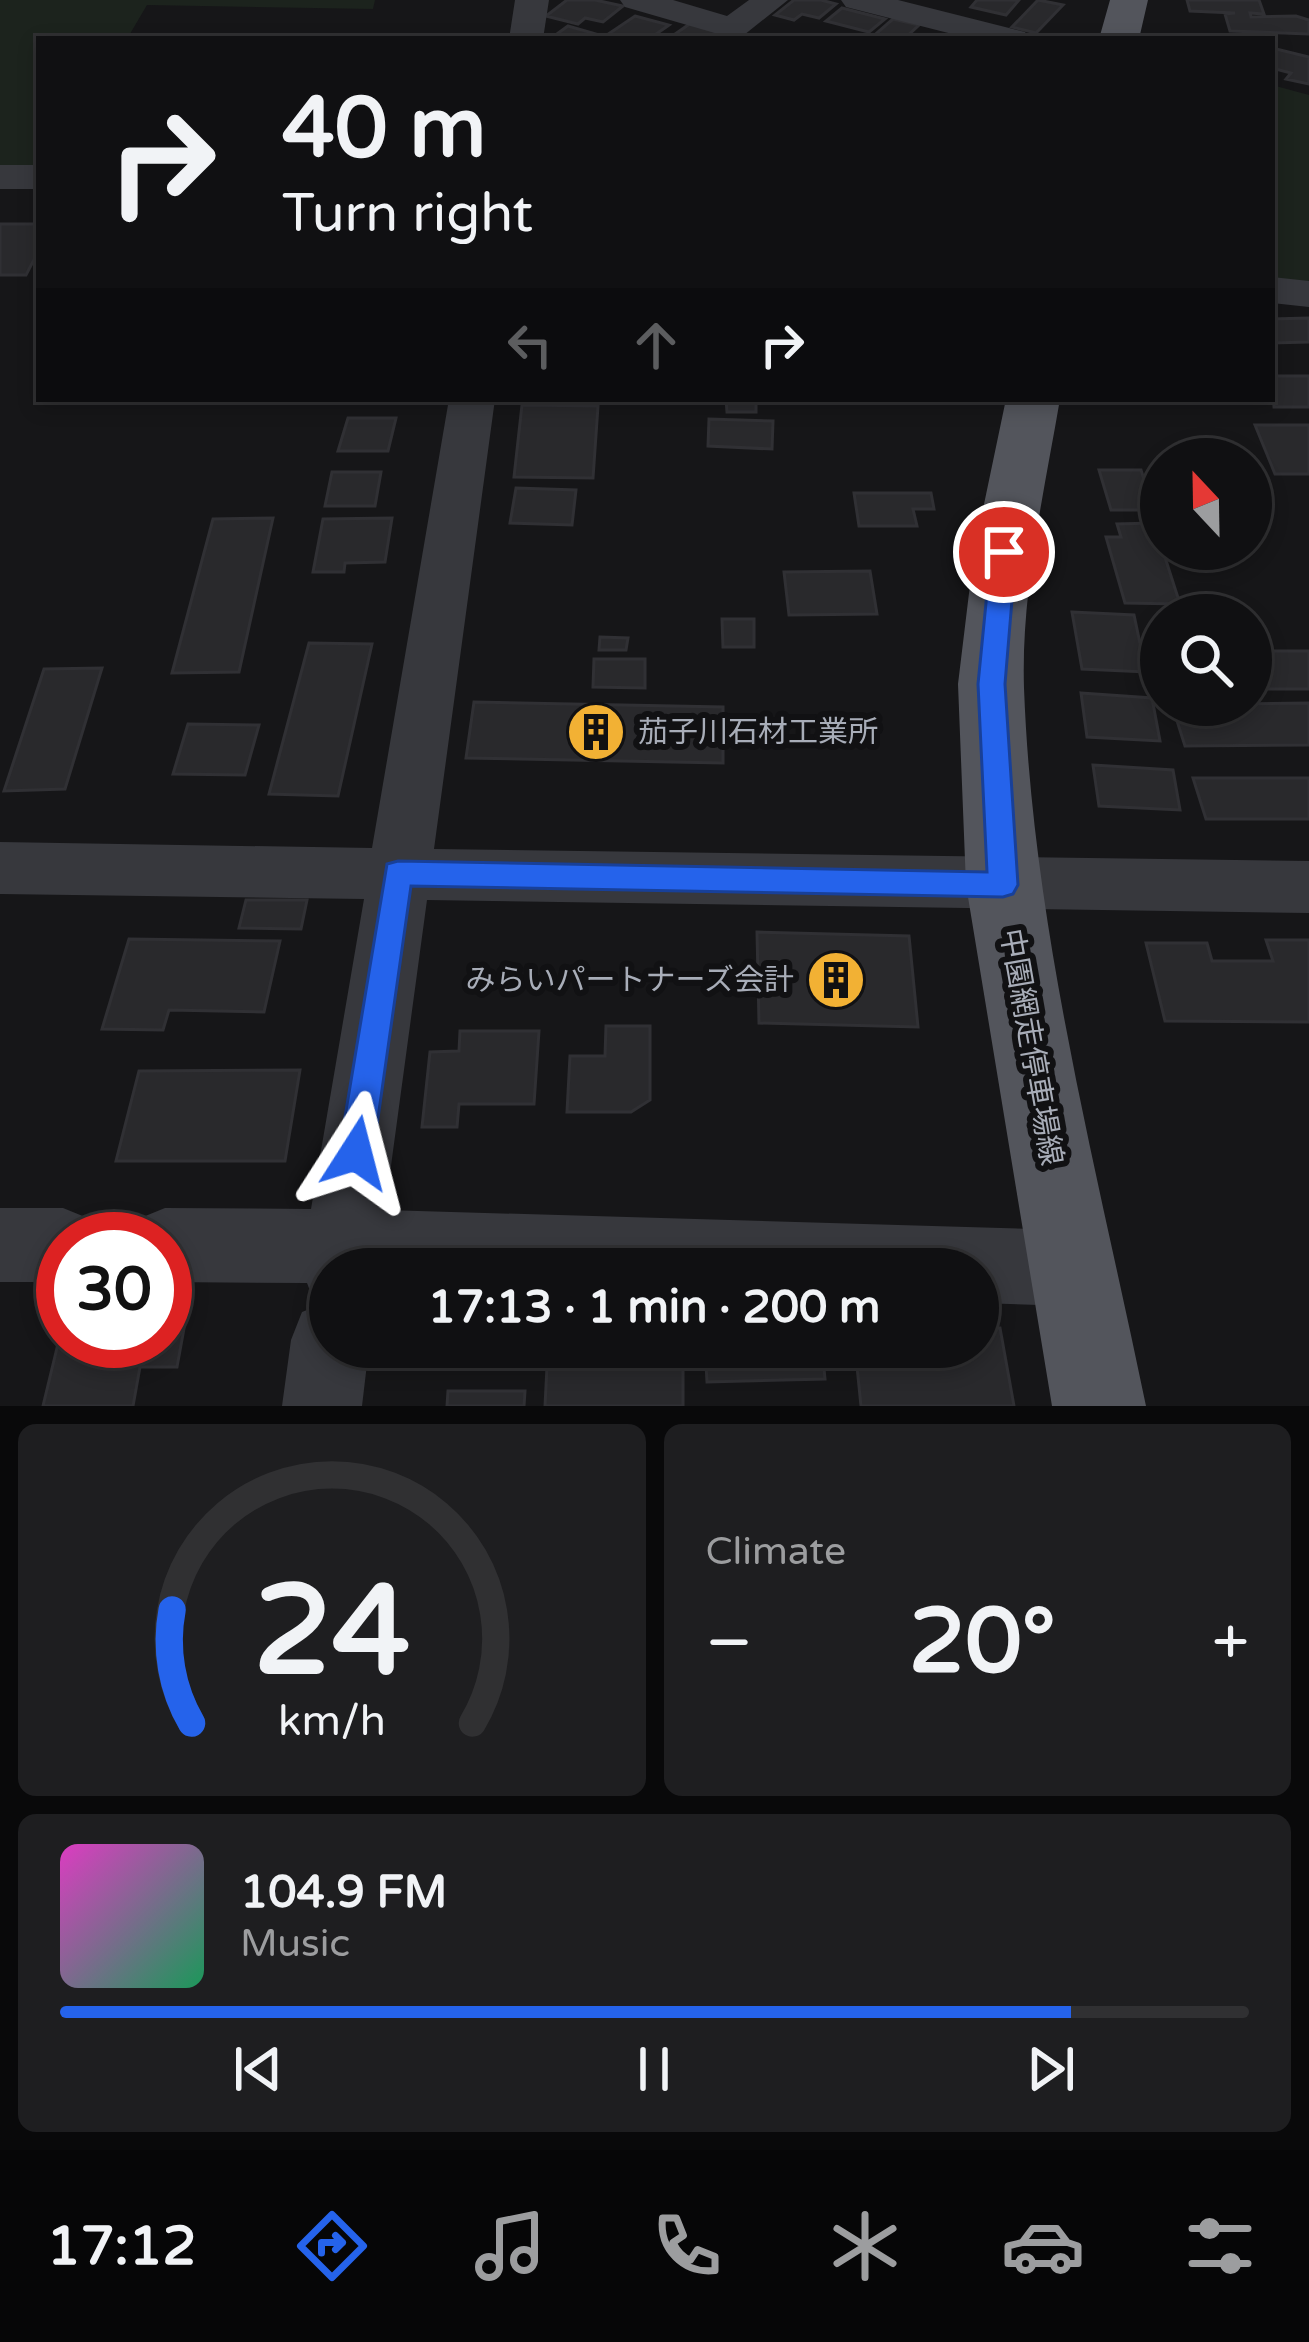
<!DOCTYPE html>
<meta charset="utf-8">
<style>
:root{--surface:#101012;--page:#1e1e20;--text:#f1f3f6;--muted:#9c9d9f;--line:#303032;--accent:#2563eb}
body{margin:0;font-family:"Varela Round","Noto Sans JP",sans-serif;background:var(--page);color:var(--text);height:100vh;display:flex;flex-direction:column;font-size:45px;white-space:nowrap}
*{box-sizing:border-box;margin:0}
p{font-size:39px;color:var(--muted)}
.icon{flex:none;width:66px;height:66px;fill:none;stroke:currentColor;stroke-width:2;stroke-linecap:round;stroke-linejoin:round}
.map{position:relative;height:1406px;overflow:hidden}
.side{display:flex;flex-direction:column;gap:18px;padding:18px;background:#09090a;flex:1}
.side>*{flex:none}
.guide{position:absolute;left:36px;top:36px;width:1239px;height:366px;border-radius:0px;box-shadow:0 6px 18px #0003,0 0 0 3px var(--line);background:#101012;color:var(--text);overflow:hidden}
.needle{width:78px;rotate:338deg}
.buttons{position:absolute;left:1140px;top:438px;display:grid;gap:24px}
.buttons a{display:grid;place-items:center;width:132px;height:132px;border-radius:50%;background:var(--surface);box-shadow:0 6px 18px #0003,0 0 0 3px var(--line);font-size:60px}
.speed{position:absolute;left:36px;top:1212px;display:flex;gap:24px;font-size:60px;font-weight:700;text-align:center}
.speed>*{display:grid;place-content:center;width:156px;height:156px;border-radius:50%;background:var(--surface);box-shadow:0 6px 18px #0003,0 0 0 3px var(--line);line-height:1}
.speed .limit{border:18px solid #d22;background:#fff;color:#111}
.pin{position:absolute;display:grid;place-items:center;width:102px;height:102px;color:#fff;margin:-51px;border:6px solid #fff;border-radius:50%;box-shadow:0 3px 12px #0007}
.me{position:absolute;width:132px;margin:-66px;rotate:9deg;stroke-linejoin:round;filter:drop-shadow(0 0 9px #0008)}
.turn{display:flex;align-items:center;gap:42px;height:252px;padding:0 48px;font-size:54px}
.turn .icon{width:156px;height:156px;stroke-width:2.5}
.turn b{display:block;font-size:84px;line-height:102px}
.lanes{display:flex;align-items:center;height:114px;padding:0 48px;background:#0003;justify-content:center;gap:60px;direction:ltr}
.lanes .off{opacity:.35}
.big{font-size:90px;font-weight:700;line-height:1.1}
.side .tile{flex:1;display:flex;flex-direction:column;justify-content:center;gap:18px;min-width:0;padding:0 42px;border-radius:18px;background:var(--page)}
.side .dial{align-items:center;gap:0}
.dial svg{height:312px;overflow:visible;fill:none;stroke:var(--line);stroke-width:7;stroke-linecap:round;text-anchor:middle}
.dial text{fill:var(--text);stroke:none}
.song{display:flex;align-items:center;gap:36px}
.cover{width:144px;height:144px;border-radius:18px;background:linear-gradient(135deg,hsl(310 70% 55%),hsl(150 70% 35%))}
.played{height:12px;border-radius:6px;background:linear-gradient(90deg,var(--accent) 85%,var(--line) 85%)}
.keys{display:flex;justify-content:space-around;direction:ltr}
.heat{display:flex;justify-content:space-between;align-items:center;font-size:66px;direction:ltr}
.side .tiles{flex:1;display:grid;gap:18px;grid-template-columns:1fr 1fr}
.tile:last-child{grid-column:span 2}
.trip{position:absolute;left:309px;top:1248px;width:690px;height:120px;border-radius:60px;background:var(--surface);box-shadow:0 6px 18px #0003,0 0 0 3px var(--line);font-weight:700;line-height:120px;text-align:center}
.tabs{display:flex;height:192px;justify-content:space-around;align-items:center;background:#060607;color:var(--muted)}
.tabs .icon{width:84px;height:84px}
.tabs .selected{color:var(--accent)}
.tabs b{font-size:54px;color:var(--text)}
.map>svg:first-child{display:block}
</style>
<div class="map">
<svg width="1309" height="1406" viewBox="0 0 1309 1406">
<rect width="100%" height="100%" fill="#161618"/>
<!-- green -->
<path fill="#1c231d" d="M0,0H375L373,9L147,5L127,39H39V177H0Z
M1272,85L1309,95V294L1272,290Z"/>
<!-- building -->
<path fill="#29292c" stroke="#303034" stroke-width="3" d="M567,0H595L623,6L603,22L585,18L578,24L546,16Z
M794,0H821L836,4L819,18L802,14L794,20L775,15Z
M977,0H1019L1006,15L971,7Z
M1038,0L1063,5L1036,33L1012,27Z
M1187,0H1259L1264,14L1250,13L1251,17L1296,16L1309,20V34L1230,31L1225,14L1235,13L1190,11Z
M842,8L885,19L869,32L826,21Z
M635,16L669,25L649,39L607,35Z
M893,19L919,25L904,39H870Z
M691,23L719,31L711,36L720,39H668Z
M568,26L596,34L589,39H550Z
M1272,48L1309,57V84L1286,79L1291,73L1272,68Z
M0,224H39V250L26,275H0Z
M1309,318V342L1272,343V319Z
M1272,376H1309V407H1274Z
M726,399H756V412H727Z
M522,405L598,406L593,478L514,477Z
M348,418H396L388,451H338Z
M709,419L773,421L772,449L708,446Z
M1255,425H1309V474H1275Z
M1099,470H1141L1154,510H1111Z
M332,472H381L375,506H325Z
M516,488L576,490L572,525L510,523Z
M854,493H931L934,509H913L917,526H859Z
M273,518L239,672L172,673L213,519Z
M392,518L385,562L345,563L344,572H313L323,519Z
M1154,523L1180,604L1125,603L1106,537H1121L1117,524Z
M870,571L877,614L789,615L784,572Z
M1072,612L1134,615L1146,672L1082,669Z
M722,619H754V647H723Z
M600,637L628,638L626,650H599Z
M309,643L372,644L338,796L269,794Z
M1251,651H1309V689H1251Z
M594,659H645V688L593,687Z
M102,668L65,789L4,791L44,669Z
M1081,693L1152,698L1160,741L1087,737Z
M474,702L723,707V763L466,758Z
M1309,703V745L1185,746L1172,705Z
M188,724L259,725L245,775L173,774Z
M1093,765L1173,770L1180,810L1099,806Z
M1193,778H1309V819H1206Z
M246,900H307L301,929L239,928Z
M757,932L909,936L918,1027L759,1023Z
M129,939L280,941L264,1012L169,1010L163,1030L102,1029Z
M1266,940H1309V1022L1165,1021L1146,943H1207L1212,961H1273Z
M606,1026H650V1100L631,1112H567L570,1056H605Z
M460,1031H539L534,1104H459L457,1127H422L430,1052L459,1051Z
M300,1070L285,1161H116L139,1071Z
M191,1290L177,1367H140L133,1406H43L63,1323V1341H165V1291Z
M978,1328H1000L1014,1406H861L855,1347H978Z
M548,1347H683V1406H545Z
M705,1347H822L825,1379L707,1382Z
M448,1391H525L524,1406H447Z"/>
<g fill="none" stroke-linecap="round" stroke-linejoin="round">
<!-- minor -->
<path fill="#37383d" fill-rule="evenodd" d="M515,0H549L543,39H509Z
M620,0H673L727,16L749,0H788L744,35L732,38L625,7Z
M841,0H898L1025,32L1030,39H972L846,7Z
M0,165H39V189H0Z
M1272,277L1309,281V307L1272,303Z
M449,399H495L434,849L1309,861V913L427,900L385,1210L1070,1230L1097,1241L1108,1268L1097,1295L1070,1306L978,1303V1269H330V1347H369L362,1406H282L291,1340L302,1312L327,1302L312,1296L307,1283L165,1282V1239H130L138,1219L165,1208L311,1209L364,899L0,894V842L372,848Z
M0,1208H63L90,1219L98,1239H63V1282H0Z"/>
<!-- major -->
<path fill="#53555c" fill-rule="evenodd" d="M1110,0H1148L1139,39H1099Z
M1006,399H1060C1044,493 1021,592 1024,688C1033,930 1097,1169 1146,1406H1052L966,885L958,684L974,552Z"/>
</g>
<!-- route -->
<path fill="#2563eb" stroke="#184099" stroke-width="3" d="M1004,543L1016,552L1005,684L1018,885L1013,894L1003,897L411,886L373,1153L368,1164L356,1169L344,1164L339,1153L387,864L398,861L987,872L978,684L991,552Z"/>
<!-- icons -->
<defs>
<symbol id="building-disc" viewBox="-11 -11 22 22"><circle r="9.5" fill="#f2b134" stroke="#111113"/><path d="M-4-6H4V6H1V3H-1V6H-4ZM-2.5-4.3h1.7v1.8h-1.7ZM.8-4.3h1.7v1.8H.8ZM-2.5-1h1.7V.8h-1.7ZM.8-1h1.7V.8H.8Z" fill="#111"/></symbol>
</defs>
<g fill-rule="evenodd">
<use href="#building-disc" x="563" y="699" width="66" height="66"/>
<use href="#building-disc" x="803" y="947" width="66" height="66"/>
</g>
<g text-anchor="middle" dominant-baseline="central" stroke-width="12" stroke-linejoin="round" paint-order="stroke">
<!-- poi labels -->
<g font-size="30" fill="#a8adb8" stroke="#111113" text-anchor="start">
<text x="638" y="732">茄子川石材工業所</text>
<text x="794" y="980" text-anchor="end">みらいパートナーズ会計</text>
</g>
<!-- street labels -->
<g font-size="30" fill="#a8adb8" stroke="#111113">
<text transform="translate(1031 1047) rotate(80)">中園網走停車場線</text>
</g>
</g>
</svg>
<div class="buttons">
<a><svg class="needle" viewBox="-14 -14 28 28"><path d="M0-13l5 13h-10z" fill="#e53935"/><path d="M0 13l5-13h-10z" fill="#9c9d9f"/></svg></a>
<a><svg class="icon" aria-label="search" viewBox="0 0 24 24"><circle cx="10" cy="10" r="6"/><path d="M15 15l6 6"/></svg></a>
</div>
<div class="speed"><div class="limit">30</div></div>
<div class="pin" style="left:1004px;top:552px;background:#d93025"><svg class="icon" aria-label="arrive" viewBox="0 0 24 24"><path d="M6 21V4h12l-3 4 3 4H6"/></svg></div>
<svg class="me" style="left:356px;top:1153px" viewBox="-20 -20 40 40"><path d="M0-17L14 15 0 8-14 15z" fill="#2563eb" stroke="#fff" stroke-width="4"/></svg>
<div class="trip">17:13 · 1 min · 200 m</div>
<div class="guide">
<div class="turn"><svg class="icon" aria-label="right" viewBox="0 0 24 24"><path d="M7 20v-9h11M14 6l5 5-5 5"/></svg><div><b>40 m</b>Turn right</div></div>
<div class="lanes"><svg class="icon off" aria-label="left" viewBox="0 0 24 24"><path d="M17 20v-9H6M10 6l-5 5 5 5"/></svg><svg class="icon off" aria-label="ahead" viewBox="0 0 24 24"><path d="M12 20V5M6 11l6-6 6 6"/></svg><svg class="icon" aria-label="right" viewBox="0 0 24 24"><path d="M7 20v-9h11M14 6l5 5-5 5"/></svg></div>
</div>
</div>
<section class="side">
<div class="tiles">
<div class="tile dial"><svg viewBox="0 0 100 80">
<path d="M14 69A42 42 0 1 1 86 69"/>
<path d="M14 69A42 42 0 0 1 9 40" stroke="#2563eb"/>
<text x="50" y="56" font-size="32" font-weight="700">24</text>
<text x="50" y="72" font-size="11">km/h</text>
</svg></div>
<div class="tile"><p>Climate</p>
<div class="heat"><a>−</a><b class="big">20°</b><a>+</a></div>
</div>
<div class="tile">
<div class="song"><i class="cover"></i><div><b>104.9 FM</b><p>Music</p></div></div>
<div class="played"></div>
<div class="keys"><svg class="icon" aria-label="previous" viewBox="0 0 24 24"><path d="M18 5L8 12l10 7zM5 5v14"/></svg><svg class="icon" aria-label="pause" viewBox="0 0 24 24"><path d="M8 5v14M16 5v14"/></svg><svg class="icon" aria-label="next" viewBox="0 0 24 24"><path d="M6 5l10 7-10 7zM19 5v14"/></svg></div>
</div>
</div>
</section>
<nav class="tabs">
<b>17:12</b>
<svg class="icon selected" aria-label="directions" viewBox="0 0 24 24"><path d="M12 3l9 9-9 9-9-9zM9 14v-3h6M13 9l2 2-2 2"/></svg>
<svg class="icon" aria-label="music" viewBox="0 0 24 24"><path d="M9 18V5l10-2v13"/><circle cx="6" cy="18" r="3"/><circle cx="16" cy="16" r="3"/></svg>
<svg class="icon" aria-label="phone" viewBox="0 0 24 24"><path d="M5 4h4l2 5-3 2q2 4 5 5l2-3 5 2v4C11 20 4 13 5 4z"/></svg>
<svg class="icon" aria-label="climate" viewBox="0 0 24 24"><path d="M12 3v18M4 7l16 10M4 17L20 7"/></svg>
<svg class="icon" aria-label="car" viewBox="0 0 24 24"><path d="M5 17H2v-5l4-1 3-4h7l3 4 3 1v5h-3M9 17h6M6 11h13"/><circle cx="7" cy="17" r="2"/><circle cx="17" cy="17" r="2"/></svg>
<svg class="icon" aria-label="filters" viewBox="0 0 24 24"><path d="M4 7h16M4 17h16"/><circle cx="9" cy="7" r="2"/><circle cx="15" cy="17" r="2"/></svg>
</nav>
